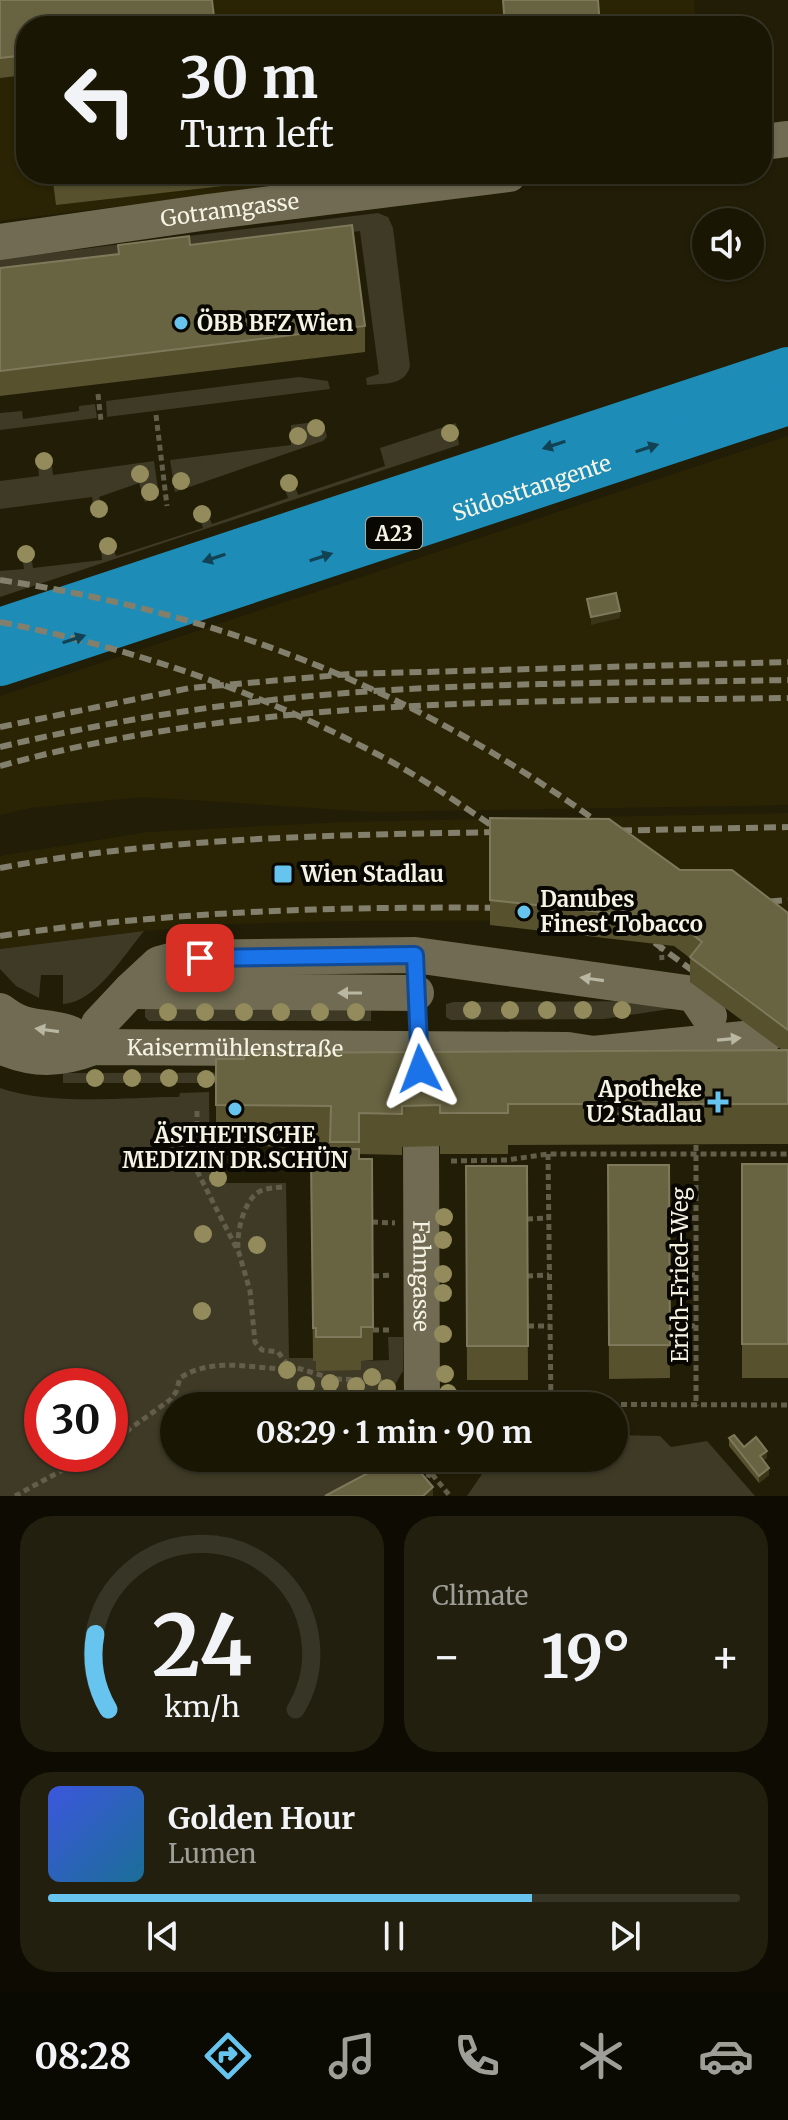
<!DOCTYPE html>
<meta charset="utf-8">
<style>
:root{--surface:#191604;--page:#221f0e;--text:#f1f3f6;--muted:#9f9f9a;--line:#373526;--accent:#66c4ef}
body{margin:0;font-family:Merriweather,serif;background:var(--page);color:var(--text);height:100vh;display:flex;flex-direction:column;font-size:30px;white-space:nowrap}
*{box-sizing:border-box;margin:0}
p{font-size:26px;color:var(--muted)}
.icon{flex:none;width:44px;height:44px;fill:none;stroke:currentColor;stroke-width:2;stroke-linecap:round;stroke-linejoin:round}
.map{position:relative;height:1496px;overflow:hidden}
.sheet{display:flex;flex-direction:column;gap:20px;padding:20px;background:#0e0c02;flex:1}
.sheet>*{flex:none}
.top-card{position:absolute;left:16px;top:16px;width:756px;height:168px;border-radius:32px;box-shadow:0 2px 6px #0004,0 0 0 2px var(--line);background:#191604;color:var(--text);overflow:hidden}
.buttons{position:absolute;left:692px;top:208px;display:grid;gap:16px}
.buttons a{display:grid;place-items:center;width:72px;height:72px;border-radius:50%;background:var(--surface);box-shadow:0 2px 6px #0004,0 0 0 2px var(--line);font-size:40px}
.speed{position:absolute;left:24px;top:1368px;display:flex;gap:16px;font-size:40px;font-weight:700;text-align:center}
.speed>*{display:grid;place-content:center;width:104px;height:104px;border-radius:50%;background:var(--surface);box-shadow:0 2px 6px #0004,0 0 0 2px var(--line);line-height:1}
.speed .limit{border:12px solid #d22;background:#fff;color:#111}
.pin{position:absolute;display:grid;place-items:center;width:68px;height:68px;color:#fff;margin:-34px;border-radius:16px;box-shadow:0 4px 12px #0006}
.me{position:absolute;width:88px;margin:-44px;rotate:357deg;stroke-linejoin:round;filter:drop-shadow(0 0 6px #0008)}
.turn{display:flex;align-items:center;gap:28px;height:168px;padding:0 32px;font-size:36px}
.turn .icon{width:104px;height:104px;stroke-width:2.5}
.turn b{display:block;font-size:56px;line-height:68px}
.big{font-size:60px;font-weight:700;line-height:1.1}
.sheet .tile{flex:1;display:flex;flex-direction:column;justify-content:center;gap:12px;min-width:0;padding:0 28px;border-radius:32px;background:var(--page)}
.sheet .dial{align-items:center;gap:0}
.dial svg{height:208px;overflow:visible;fill:none;stroke:var(--line);stroke-width:7;stroke-linecap:round;text-anchor:middle}
.dial text{fill:var(--text);stroke:none}
.song{display:flex;align-items:center;gap:24px}
.cover{width:96px;height:96px;border-radius:12px;background:linear-gradient(135deg,hsl(230 70% 55%),hsl(200 70% 35%))}
.played{height:8px;border-radius:4px;background:linear-gradient(90deg,var(--accent) 70%,var(--line) 70%)}
.keys{display:flex;justify-content:space-around;direction:ltr}
.heat{display:flex;justify-content:space-between;align-items:center;font-size:44px;direction:ltr}
.sheet .tiles{flex:1;display:grid;gap:20px;grid-template-columns:1fr 1fr}
.tile:last-child{grid-column:span 2}
.trip{position:absolute;left:160px;top:1392px;width:468px;height:80px;border-radius:40px;background:var(--surface);box-shadow:0 2px 6px #0004,0 0 0 2px var(--line);font-weight:700;line-height:80px;text-align:center}
.dock{display:flex;height:128px;justify-content:space-around;align-items:center;background:#0a0902;color:var(--muted)}
.dock .icon{width:56px;height:56px}
.dock .on{color:var(--accent)}
.dock b{font-size:36px;color:var(--text)}
.map>svg:first-child{display:block}
</style>
<div class="map">
<svg width="788" height="1496" viewBox="0 0 788 1496">
<rect width="100%" height="100%" fill="#211d06"/>
<!-- built -->
<path fill="#2a2405" d="M0,0H694L696,26H26V174H379L0,221Z
M788,436V805L374,812L143,797L30,808L0,815V696Z
M788,813V939L704,920L351,921L233,924L144,931L0,949V856L147,832L343,822Z"/>
<!-- green -->
<path fill="#3e3a25" fill-rule="evenodd" d="M378,213L388,217L393,228L410,366C405,386 385,383 367,385L366,378L379,374L360,231L0,277V259Z
M299,377L328,381L330,389L107,417L106,401Z
M95,404L97,418L0,430V413L22,411L23,419L79,411V406Z
M323,421L327,437L323,441L175,492L170,460L291,445V425Z
M456,423L459,445L0,597V571L24,569L21,550L30,549L33,568L102,560L100,540L110,538L116,556L203,528L197,509L205,507L212,524L288,498L282,482L292,477L298,495L385,466L380,448Z
M51,456L53,475L154,461L159,496L145,502L139,483L99,497L105,515L95,517L92,497L0,509V481L39,476L37,457Z
M144,931C124,955 95,1003 63,1004V975H41L39,998L16,986L0,969V949Z
M681,1001L689,1006L604,1019L451,1020L446,1017V1004L454,1002Z
M371,1002V1021H149L145,1017V1005Z
M373,1072V1083H63V1073Z
M0,1088C51,1106 125,1097 179,1097L180,1093L209,1092L210,1183H286L289,1358H313L316,1361V1370L361,1361L389,1360L388,1337H403V1371L392,1390V1406H174V1458H404L339,1496H0ZM42,1386H110V1454H42Z
M614,1435L660,1436L671,1447L707,1441L755,1496H467L493,1458H614Z"/>
<g fill="none" stroke-linecap="round" stroke-linejoin="round">
<!-- path -->
<path stroke="#625e4a" stroke-width="5" stroke-dasharray="6 4" stroke-linecap="butt" d="M98,394L101,421
M156,415L167,506
M661,945L662,960
M197,1111V1171L239,1253L250,1291L255,1342L262,1350L278,1352L288,1365
M696,1145V1406
M548,1154L551,1405
M451,1161L507,1160L548,1154H788
M669,1218H696
M527,1219L548,1218
M372,1222L395,1223
M238,1248C237,1232 243,1204 257,1193C264,1188 273,1188 282,1187
M669,1275H696
M373,1276L392,1275
M527,1276L549,1275
M528,1326H550
M669,1326H696
M373,1330H392
M451,1404L788,1405
M110,1443L170,1400L176,1392L180,1378C210,1358 247,1367 281,1369L288,1365L333,1379L375,1380L394,1384
M422,1458V1462L450,1496
M15,1496L92,1454
M420,1496L430,1472"/>
<!-- minor -->
<g stroke="#706b52" stroke-width="36">
<path d="M762,142L788,139"/>
<path id="s1" d="M0,242L208,212L509,174"/>
<path d="M130,991L416,993"/>
<path d="M0,1011C27,1032 38,1024 66,1032C75,1035 85,1042 94,1047"/>
<path id="s2" d="M0,1046C34,1061 60,1060 94,1047L568,1050L593,1054L764,1037"/>
<path d="M94,1047L99,1024L130,991L159,964L181,958L415,955L694,994L709,1016"/>
<path id="s3" d="M421,1146L422,1406"/>
</g>
<!-- highway -->
<g stroke="#1d8db8" stroke-width="44">
<path d="M0,630L788,369"/>
<path id="s4" d="M0,664L788,403"/>
</g>
<!-- rail -->
<path stroke="#827f6c" stroke-width="6" stroke-dasharray="12 6" stroke-linecap="butt" d="M0,580C230,615 422,693 610,831
M0,622C131,648 255,690 373,752C420,776 463,806 507,836
M0,727L190,688L350,674L788,662
M0,747C114,720 229,702 346,693C493,682 641,683 788,680
M0,766C253,696 527,702 788,698
M602,831L788,827
M0,868C166,837 334,835 502,832
M752,903L788,900
M640,932L708,982
M0,936C170,911 341,906 512,908"/>
</g>
<!-- trees -->
<g fill="#938b5c">
<circle cx="316" cy="428" r="9"/>
<circle cx="450" cy="433" r="9"/>
<circle cx="298" cy="436" r="9"/>
<circle cx="44" cy="461" r="9"/>
<circle cx="140" cy="474" r="9"/>
<circle cx="181" cy="481" r="9"/>
<circle cx="289" cy="483" r="9"/>
<circle cx="150" cy="492" r="9"/>
<circle cx="99" cy="509" r="9"/>
<circle cx="202" cy="514" r="9"/>
<circle cx="108" cy="546" r="9"/>
<circle cx="26" cy="554" r="9"/>
<circle cx="472" cy="1010" r="9"/>
<circle cx="510" cy="1010" r="9"/>
<circle cx="547" cy="1010" r="9"/>
<circle cx="583" cy="1010" r="9"/>
<circle cx="622" cy="1010" r="9"/>
<circle cx="168" cy="1012" r="9"/>
<circle cx="205" cy="1012" r="9"/>
<circle cx="244" cy="1012" r="9"/>
<circle cx="281" cy="1012" r="9"/>
<circle cx="320" cy="1012" r="9"/>
<circle cx="356" cy="1012" r="9"/>
<circle cx="95" cy="1078" r="9"/>
<circle cx="132" cy="1078" r="9"/>
<circle cx="169" cy="1078" r="9"/>
<circle cx="206" cy="1079" r="9"/>
<circle cx="218" cy="1178" r="9"/>
<circle cx="444" cy="1217" r="9"/>
<circle cx="203" cy="1234" r="9"/>
<circle cx="443" cy="1240" r="9"/>
<circle cx="257" cy="1245" r="9"/>
<circle cx="443" cy="1274" r="9"/>
<circle cx="443" cy="1293" r="9"/>
<circle cx="202" cy="1311" r="9"/>
<circle cx="443" cy="1334" r="9"/>
<circle cx="287" cy="1370" r="9"/>
<circle cx="445" cy="1374" r="9"/>
<circle cx="372" cy="1377" r="9"/>
<circle cx="330" cy="1383" r="9"/>
<circle cx="306" cy="1385" r="9"/>
<circle cx="356" cy="1386" r="9"/>
<circle cx="387" cy="1388" r="9"/>
<circle cx="448" cy="1393" r="9"/>
</g>
<!-- wall -->
<path fill="#57512e" d="M0,0L26,26V75L0,78Z
M52,174H232V185L56,205Z
M118,245H190L365,326V352L0,396V268L118,254Z
M490,818L680,870L788,913V1144L508,1145V1154H440V1146L402,1147V1155L359,1154L373,1327V1360L361,1361V1370L316,1371V1361H313L311,1160H315L330,1149V1147L216,1146V1059L782,1050L690,982V958L674,946L490,925Z
M742,1164H788V1378H742Z
M608,1165H669L670,1378L609,1379Z
M466,1166H527L528,1380H467Z
M729,1438L767,1458L763,1460L769,1475L759,1483L729,1446Z"/>
<!-- shaded-wall -->
<path fill="#3a3516" d="M620,611V618L591,625V617Z
M767,1451V1458L760,1463V1456Z
M769,1468V1475L759,1483V1476Z
M433,1487V1496H423Z"/>
<!-- building -->
<path fill="#686341" stroke="#7e795b" stroke-width="2" d="M0,0H212L215,26H26V55L0,58Z
M503,0H598L600,26H505Z
M55,174H155L56,185Z
M352,225L365,326L0,371V268L119,254L118,245L189,236L190,245Z
M616,593L620,611L591,617L587,599Z
M490,818L609,819L680,870H732L788,913V1030L690,957L702,942L674,920L490,900Z
M788,1050V1104H508V1113H440V1105L402,1106V1114L359,1113V1142H330L331,1106L216,1105V1059H244V1053Z
M359,1149V1159H372L373,1327H361V1337H316V1328H313V1325L311,1160H315V1150Z
M742,1164H788V1344H742Z
M608,1165H669L670,1345H609Z
M466,1166H527L528,1346H467Z
M734,1435L744,1447L756,1437L767,1451L760,1456L769,1468L759,1476L729,1438Z
M396,1458H408L433,1487L423,1496H325Z"/>
<!-- one-way arrows -->
<defs><path id="oneway-solid" d="M-6-.8H1V-3.2L6.5 0L1 3.2V.8H-6Z" transform="scale(2)"/></defs>
<g fill="#124354">
<use href="#oneway-solid" transform="translate(554 445) rotate(162)"/>
<use href="#oneway-solid" transform="translate(647 448) rotate(-18)"/>
<use href="#oneway-solid" transform="translate(321 557) rotate(-18)"/>
<use href="#oneway-solid" transform="translate(214 558) rotate(162)"/>
<use href="#oneway-solid" transform="translate(74 639) rotate(-18)"/>
</g>
<g fill="#b9b6a2">
<use href="#oneway-solid" transform="translate(592 979) rotate(-172)"/>
<use href="#oneway-solid" transform="translate(350 993) rotate(-180)"/>
<use href="#oneway-solid" transform="translate(47 1030) rotate(-172)"/>
<use href="#oneway-solid" transform="translate(729 1039) rotate(-5)"/>
</g>
<g fill="none" stroke-linecap="round" stroke-linejoin="round">
<defs>
<path id="route" d="M200,958L415,955L420,1069"/>
</defs>
<!-- route casing -->
<use href="#route" stroke="#114b97" stroke-width="20"/>
<!-- route -->
<use href="#route" stroke="#1a73e8" stroke-width="14"/>
</g>
<!-- markers -->
<g fill="#66c4ef" stroke="#090702" stroke-width="3">
<circle cx="181" cy="323" r="8"/>
<rect x="273" y="864" width="20" height="20" rx="4"/>
<circle cx="524" cy="912" r="8"/>
<path d="M714 1090h8v8h8v8h-8v8h-8v-8h-8v-8h8z"/>
<circle cx="235" cy="1109" r="8"/>
</g>
<g text-anchor="middle" dominant-baseline="central" stroke-width="8" stroke-linejoin="round" paint-order="stroke">
<!-- shield labels -->
<rect fill="#090702" stroke="#aeaca0" stroke-width="2" x="366" y="517" width="56" height="32" rx="6"/>
<g font-size="20" font-weight="bold" fill="#f5f3e4">
<text x="394" y="533">A23</text>
</g>
<!-- street labels -->
<g font-size="22" fill="#f5f3e4" stroke="#090702">
<text stroke="none"><textPath href="#s1" startOffset="232">Gotramgasse</textPath></text>
<text stroke="none"><textPath href="#s4" startOffset="560">Südosttangente</textPath></text>
<text stroke="none"><textPath href="#s2" startOffset="238">Kaisermühlenstraße</textPath></text>
<text transform="translate(680 1275) rotate(-90)">Erich-Fried-Weg</text>
<text stroke="none"><textPath href="#s3" startOffset="130">Fahngasse</textPath></text>
</g>
<!-- poi labels -->
<g font-size="22" font-weight="bold" fill="#f5f3e4" stroke="#090702" text-anchor="start">
<text x="197" y="323">ÖBB BFZ Wien</text>
<text x="301" y="874">Wien Stadlau</text>
<text x="540" y="899">Danubes<tspan x="540" dy="25">Finest Tobacco</tspan></text>
<text x="702" y="1089" text-anchor="end">Apotheke<tspan x="702" dy="25">U2 Stadlau</tspan></text>
<text x="235" y="1135" text-anchor="middle">ÄSTHETISCHE<tspan x="235" dy="25">MEDIZIN DR.SCHÜN</tspan></text>
</g>
</g>
</svg>
<div class="buttons">
<a><svg class="icon" aria-label="sound" viewBox="0 0 24 24"><path d="M4 9h4l5-4v14l-5-4H4zM17 9q2 3 0 6"/></svg></a>
</div>
<div class="speed"><div class="limit">30</div></div>
<div class="pin" style="left:200px;top:958px;background:#d93025"><svg class="icon" aria-label="arrive" viewBox="0 0 24 24"><path d="M6 21V4h12l-3 4 3 4H6"/></svg></div>
<svg class="me" style="left:420px;top:1069px" viewBox="-20 -20 40 40"><path d="M0-17L14 15 0 8-14 15z" fill="#1a73e8" stroke="#fff" stroke-width="4"/></svg>
<div class="trip">08:29 · 1 min · 90 m</div>
<div class="top-card">
<div class="turn"><svg class="icon" aria-label="left" viewBox="0 0 24 24"><path d="M17 20v-9H6M10 6l-5 5 5 5"/></svg><div><b>30 m</b>Turn left</div></div>
</div>
</div>
<section class="sheet">
<div class="tiles">
<div class="tile dial"><svg viewBox="0 0 100 80">
<path d="M14 69A42 42 0 1 1 86 69"/>
<path d="M14 69A42 42 0 0 1 9 40" stroke="#66c4ef"/>
<text x="50" y="56" font-size="32" font-weight="700">24</text>
<text x="50" y="72" font-size="11">km/h</text>
</svg></div>
<div class="tile"><p>Climate</p>
<div class="heat"><a>−</a><b class="big">19°</b><a>+</a></div>
</div>
<div class="tile">
<div class="song"><i class="cover"></i><div><b>Golden Hour</b><p>Lumen</p></div></div>
<div class="played"></div>
<div class="keys"><svg class="icon" aria-label="previous" viewBox="0 0 24 24"><path d="M18 5L8 12l10 7zM5 5v14"/></svg><svg class="icon" aria-label="pause" viewBox="0 0 24 24"><path d="M8 5v14M16 5v14"/></svg><svg class="icon" aria-label="next" viewBox="0 0 24 24"><path d="M6 5l10 7-10 7zM19 5v14"/></svg></div>
</div>
</div>
</section>
<nav class="dock">
<b>08:28</b>
<svg class="icon on" aria-label="directions" viewBox="0 0 24 24"><path d="M12 3l9 9-9 9-9-9zM9 14v-3h6M13 9l2 2-2 2"/></svg>
<svg class="icon" aria-label="music" viewBox="0 0 24 24"><path d="M9 18V5l10-2v13"/><circle cx="6" cy="18" r="3"/><circle cx="16" cy="16" r="3"/></svg>
<svg class="icon" aria-label="phone" viewBox="0 0 24 24"><path d="M5 4h4l2 5-3 2q2 4 5 5l2-3 5 2v4C11 20 4 13 5 4z"/></svg>
<svg class="icon" aria-label="climate" viewBox="0 0 24 24"><path d="M12 3v18M4 7l16 10M4 17L20 7"/></svg>
<svg class="icon" aria-label="car" viewBox="0 0 24 24"><path d="M5 17H2v-5l4-1 3-4h7l3 4 3 1v5h-3M9 17h6M6 11h13"/><circle cx="7" cy="17" r="2"/><circle cx="17" cy="17" r="2"/></svg>
</nav>
